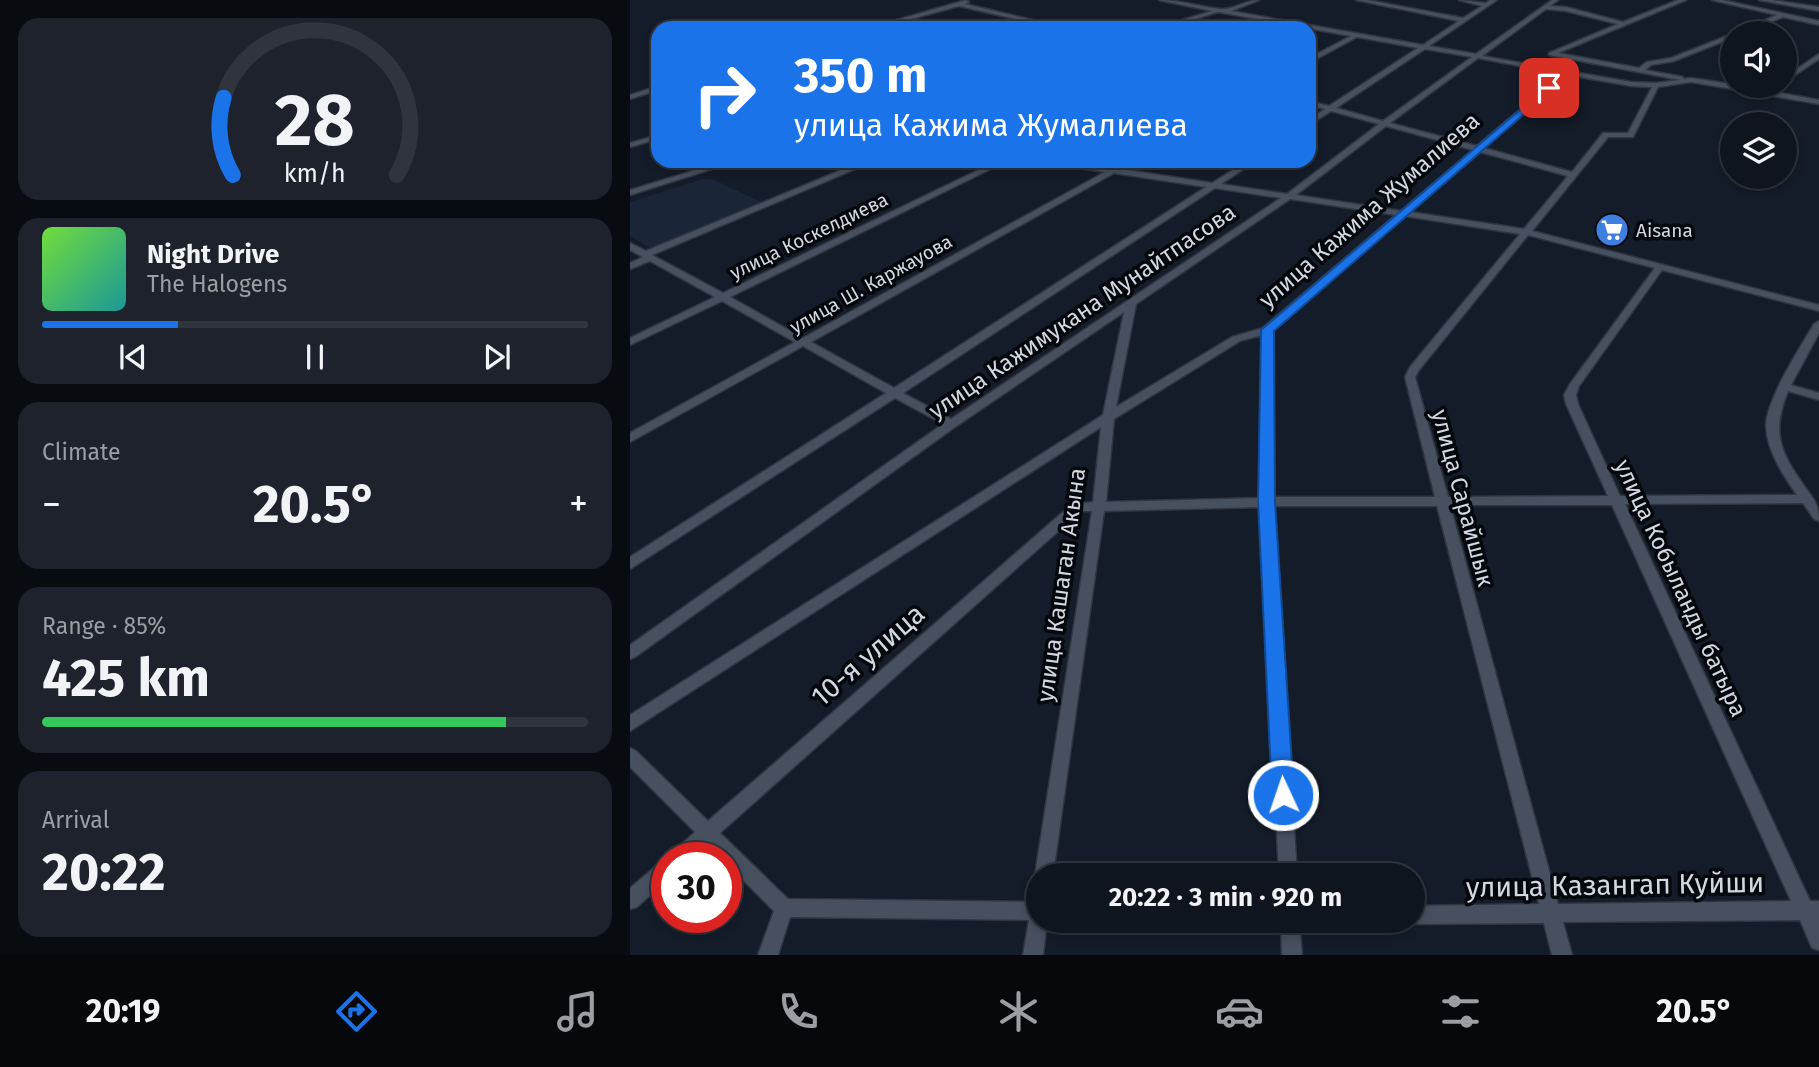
<!DOCTYPE html>
<meta charset="utf-8">
<style>
:root{--surface:#0f151f;--page:#1d222c;--text:#f1f3f6;--muted:#9b9fa4;--line:#2f343d;--accent:#1a73e8}
body{margin:0;font-family:"Fira Sans",sans-serif;background:var(--page);color:var(--text);height:100vh;display:flex;flex-direction:column;font-size:26px;white-space:nowrap}
*{box-sizing:border-box;margin:0}
p{font-size:23px;color:var(--muted)}
.icon{flex:none;width:38px;height:38px;fill:none;stroke:currentColor;stroke-width:2;stroke-linecap:round;stroke-linejoin:round}
.map{position:relative;flex:1;overflow:hidden}
.panel{display:flex;flex-direction:column;gap:18px;padding:18px;background:#080c11;width:630px}
.panel>*{flex:none}
.guide{position:absolute;left:21px;top:21px;width:665px;height:147px;border-radius:21px;box-shadow:0 4px 10px #0003,0 0 0 2px var(--line);background:#1a73e8;color:#fff;overflow:hidden}
.controls{position:absolute;left:1090px;top:21px;display:grid;gap:14px}
.controls a{display:grid;place-items:center;width:77px;height:77px;border-radius:50%;background:var(--surface);box-shadow:0 4px 10px #0003,0 0 0 2px var(--line);font-size:35px}
.speed{position:absolute;left:21px;top:842px;display:flex;gap:14px;font-size:35px;font-weight:700;text-align:center}
.speed>*{display:grid;place-content:center;width:91px;height:91px;border-radius:50%;background:var(--surface);box-shadow:0 4px 10px #0003,0 0 0 2px var(--line);line-height:1}
.speed .limit{border:10px solid #d22;background:#fff;color:#111}
.pin{position:absolute;display:grid;place-items:center;width:60px;height:60px;color:#fff;margin:-30px;border-radius:14px;box-shadow:0 4px 10px #0006}
.me{position:absolute;width:77px;margin:-38px;rotate:357deg;stroke-linejoin:round;filter:drop-shadow(0 0 5px #0008)}
.turn{display:flex;align-items:center;gap:24px;height:147px;padding:0 28px;font-size:32px}
.turn .icon{width:91px;height:91px;stroke-width:2.5}
.turn b{display:block;font-size:49px;line-height:60px}
.big{font-size:52px;font-weight:700;line-height:1.1}
.panel .tile{flex:1;display:flex;flex-direction:column;justify-content:center;gap:10px;min-width:0;padding:0 24px;border-radius:21px;background:var(--page)}
.panel .dial{align-items:center;gap:0}
.dial svg{height:182px;overflow:visible;fill:none;stroke:var(--line);stroke-width:7;stroke-linecap:round;text-anchor:middle}
.dial text{fill:var(--text);stroke:none}
.song{display:flex;align-items:center;gap:21px}
.cover{width:84px;height:84px;border-radius:10px;background:linear-gradient(135deg,hsl(100 70% 55%),hsl(180 70% 35%))}
.played{height:7px;border-radius:4px;background:linear-gradient(90deg,var(--accent) 25%,var(--line) 25%)}
.keys{display:flex;justify-content:space-around;direction:ltr}
.heat{display:flex;justify-content:space-between;align-items:center;font-size:38px;direction:ltr}
.charge{height:10px;border-radius:5px;background:linear-gradient(90deg,#34c759 85%,var(--line) 0)}
.trip{position:absolute;left:396px;top:863px;width:399px;height:70px;border-radius:35px;background:var(--surface);box-shadow:0 4px 10px #0003,0 0 0 2px var(--line);font-weight:700;line-height:70px;text-align:center}
.tab-bar{display:flex;height:112px;justify-content:space-around;align-items:center;background:#06080c;color:var(--muted)}
.tab-bar .icon{width:49px;height:49px}
.tab-bar .active{color:var(--accent)}
.tab-bar b{font-size:32px;color:var(--text)}
main{display:flex;flex:1;min-height:0}
.map>svg:first-child{display:block}
</style>
<main>
<section class="panel">
<div class="tile dial"><svg viewBox="0 0 100 80">
<path d="M14 69A42 42 0 1 1 86 69"/>
<path d="M14 69A42 42 0 0 1 10 35" stroke="#1a73e8"/>
<text x="50" y="56" font-size="32" font-weight="700">28</text>
<text x="50" y="72" font-size="11">km/h</text>
</svg></div>
<div class="tile">
<div class="song"><i class="cover"></i><div><b>Night Drive</b><p>The Halogens</p></div></div>
<div class="played"></div>
<div class="keys"><svg class="icon" aria-label="previous" viewBox="0 0 24 24"><path d="M18 5L8 12l10 7zM5 5v14"/></svg><svg class="icon" aria-label="pause" viewBox="0 0 24 24"><path d="M8 5v14M16 5v14"/></svg><svg class="icon" aria-label="next" viewBox="0 0 24 24"><path d="M6 5l10 7-10 7zM19 5v14"/></svg></div>
</div>
<div class="tile"><p>Climate</p>
<div class="heat"><a>−</a><b class="big">20.5°</b><a>+</a></div>
</div>
<div class="tile"><p>Range · 85%</p><b class="big">425 km</b><div class="charge"></div></div>
<div class="tile"><p>Arrival</p><b class="big">20:22</b></div>
</section>
<div class="map">
<svg width="1189" height="955" viewBox="0 0 1189 955">
<rect width="100%" height="100%" fill="#141c29"/>
<!-- built -->
<path fill="#1a2637" d="M73,179H82L133,203L22,249L0,236V202Z"/>
<g fill="none" stroke-linecap="round" stroke-linejoin="round">
<defs>
<path id="minor" d="M336,0L339,2L335,4L436,28C424,28 412,22 401,22C391,22 382,28 372,28L394,21L329,6L248,28H239Z
M529,0C550,0 570,7 591,9C603,10 616,0 629,0L601,11L793,45L829,21L726,0H737L833,18L852,6L829,0L856,3L860,0H867L799,46L846,54L922,0H928L920,6L936,7L993,22L1048,0H1056L928,53L1009,68L1017,62L1041,58L1102,34V38L1044,61L1021,65L1015,70L1053,77V79L1061,78L1102,84V86H1112L1189,100V104L1061,82L1028,87L1003,137H978L902,231L1189,305V311L1032,270L949,386L946,395L948,404L990,496L1167,495C1153,475 1137,451 1136,426C1136,400 1170,348 1184,324L1189,321V333L1161,385L1189,393V400L1158,391C1141,433 1150,452 1175,487C1184,500 1189,504 1189,521L1184,519L1173,503L995,504L1180,901H1189V950L1182,948L1170,920L933,922L942,955H922L914,923L782,924L775,922L782,920V906L909,904L807,506H644L667,875H649L631,507L474,511L423,875H408V881L405,875L462,511H453L443,518L90,833L158,899L408,902V920H417L413,955H393L399,920L160,917L148,955H128L144,911L96,863V858H90L77,845L63,858H40L43,852L65,832L0,767V748L6,751L78,821L433,512L447,504L463,502L471,427L0,731V715L473,415L494,312L325,427L5,657L0,659V645L313,424L265,398L0,569V557L256,393L173,346L0,442V433L165,342L92,301L0,345V338L85,297L20,261L0,269V263L13,257L0,250V243L16,251L233,161H244L22,255L93,293L367,161H377L100,297L173,338L475,172L418,163L414,161H434L481,168L494,161H504L491,169L582,183L617,161H626L591,184L657,194L749,124L701,111L679,125V120L695,109L679,105V101L699,106L788,48L727,37L679,63V58L721,36L588,12L535,28H526L582,11ZM916,9L936,11L988,24L919,53V55L1050,80L1026,83L1001,82L852,56ZM795,49L842,57L753,121L706,108ZM848,58L932,74L847,146L760,123ZM939,75L1001,86L1022,87L998,133H973L942,172L854,148ZM756,126L843,150L771,211L666,195ZM850,152L938,176L894,229L780,212ZM484,173L576,187L264,388L181,342ZM585,188L651,198L321,419L273,393ZM660,199L766,215L633,328L602,337L486,407L506,304ZM775,216L890,234L780,367L775,377L805,497H643L642,331ZM898,235L1025,268L940,384L934,395L936,404L978,496L818,497L785,377L789,370ZM632,335L631,498L476,502L484,419L610,341ZM820,505H982L1161,901L928,904Z
M1082,0H1092L1189,21V25L1153,17L1112,33H1105L1147,15Z
M1129,0H1142L1189,7V11Z
M1189,54V59L1155,82V77Z
M28,86V90L0,99V95Z
M28,135V139L0,147V143Z
M95,161H107L0,195V190Z
M37,859V880L7,907L0,909V888L31,862Z
M651,920H669L672,955H652Z"/>
</defs>
<!-- minor casing -->
<use href="#minor" stroke="#30353f" stroke-width="3"/>
<!-- minor -->
<use href="#minor" fill="#46505f" fill-rule="evenodd"/>
</g>
<!-- route -->
<path fill="#1a73e8" stroke="#114b97" stroke-width="2" d="M919,85L922,90L644,331L645,502L664,795L661,803L653,806L646,803L642,795L628,502L631,330Z"/>
<!-- icons -->
<defs>
<symbol id="supermarket-disc" viewBox="-11 -11 22 22"><circle r="9.5" fill="#3f7fe0" stroke="#04070c"/><path d="M-6-5.5h2.5l.6 2H6L4.5 2H-2.5L-4.4-4H-6ZM-1.5 3.2a1.3 1.3 0 1 0 .1 0ZM3 3.2a1.3 1.3 0 1 0 .1 0Z" fill="#fff"/></symbol>
</defs>
<g fill-rule="evenodd">
<use href="#supermarket-disc" x="963" y="211" width="38" height="38"/>
</g>
<g text-anchor="middle" dominant-baseline="central" stroke-width="7" stroke-linejoin="round" paint-order="stroke">
<!-- far-poi labels -->
<g font-size="19" fill="#d2d8e1" stroke="#04070c" text-anchor="start">
<text x="1006" y="230">Aisana</text>
</g>
<!-- far-street labels -->
<g font-size="19" fill="#d2d8e1" stroke="#04070c">
<text transform="translate(179 236) rotate(-26)">улица Коскелдиева</text>
<text transform="translate(241 284) rotate(-29)">улица Ш. Каржауова</text>
</g>
<!-- street labels -->
<g font-size="23" fill="#d2d8e1" stroke="#04070c">
<text transform="translate(739 210) rotate(-41)">улица Кажима Жумалиева</text>
<text transform="translate(452 311) rotate(-34)">улица Кажимукана Мунайтпасова</text>
<text transform="translate(833 498) rotate(75)">улица Сарайшык</text>
<text transform="translate(431 585) rotate(-82)">улица Кашаган Акына</text>
<text transform="translate(1051 588) rotate(65)">улица Кобыланды батыра</text>
</g>
<!-- near-street labels -->
<g font-size="28" fill="#d2d8e1" stroke="#04070c">
<text transform="translate(238 655) rotate(-41)">10-я улица</text>
<text transform="translate(985 885) rotate(-1)">улица Казангап Куйши</text>
</g>
</g>
</svg>
<div class="controls">
<a><svg class="icon" aria-label="sound" viewBox="0 0 24 24"><path d="M4 9h4l5-4v14l-5-4H4zM17 9q2 3 0 6"/></svg></a>
<a><svg class="icon" aria-label="layers" viewBox="0 0 24 24"><path d="M12 4l9 5-9 5-9-5zM3 14l9 5 9-5"/></svg></a>
</div>
<div class="speed"><div class="limit">30</div></div>
<div class="pin" style="left:919px;top:88px;background:#d93025"><svg class="icon" aria-label="arrive" viewBox="0 0 24 24"><path d="M6 21V4h12l-3 4 3 4H6"/></svg></div>
<svg class="me" style="left:653px;top:795px" viewBox="-20 -20 40 40"><circle r="17" fill="#1a73e8" stroke="#fff" stroke-width="3"/><path d="M0-11L8 9 0 5-8 9z" fill="#fff"/></svg>
<div class="trip">20:22 · 3 min · 920 m</div>
<div class="guide">
<div class="turn"><svg class="icon" aria-label="right" viewBox="0 0 24 24"><path d="M7 20v-9h11M14 6l5 5-5 5"/></svg><div><b>350 m</b>улица Кажима Жумалиева</div></div>
</div>
</div>
</main>
<nav class="tab-bar">
<b>20:19</b>
<svg class="icon active" aria-label="directions" viewBox="0 0 24 24"><path d="M12 3l9 9-9 9-9-9zM9 14v-3h6M13 9l2 2-2 2"/></svg>
<svg class="icon" aria-label="music" viewBox="0 0 24 24"><path d="M9 18V5l10-2v13"/><circle cx="6" cy="18" r="3"/><circle cx="16" cy="16" r="3"/></svg>
<svg class="icon" aria-label="phone" viewBox="0 0 24 24"><path d="M5 4h4l2 5-3 2q2 4 5 5l2-3 5 2v4C11 20 4 13 5 4z"/></svg>
<svg class="icon" aria-label="climate" viewBox="0 0 24 24"><path d="M12 3v18M4 7l16 10M4 17L20 7"/></svg>
<svg class="icon" aria-label="car" viewBox="0 0 24 24"><path d="M5 17H2v-5l4-1 3-4h7l3 4 3 1v5h-3M9 17h6M6 11h13"/><circle cx="7" cy="17" r="2"/><circle cx="17" cy="17" r="2"/></svg>
<svg class="icon" aria-label="filters" viewBox="0 0 24 24"><path d="M4 7h16M4 17h16"/><circle cx="9" cy="7" r="2"/><circle cx="15" cy="17" r="2"/></svg>
<b>20.5°</b>
</nav>
